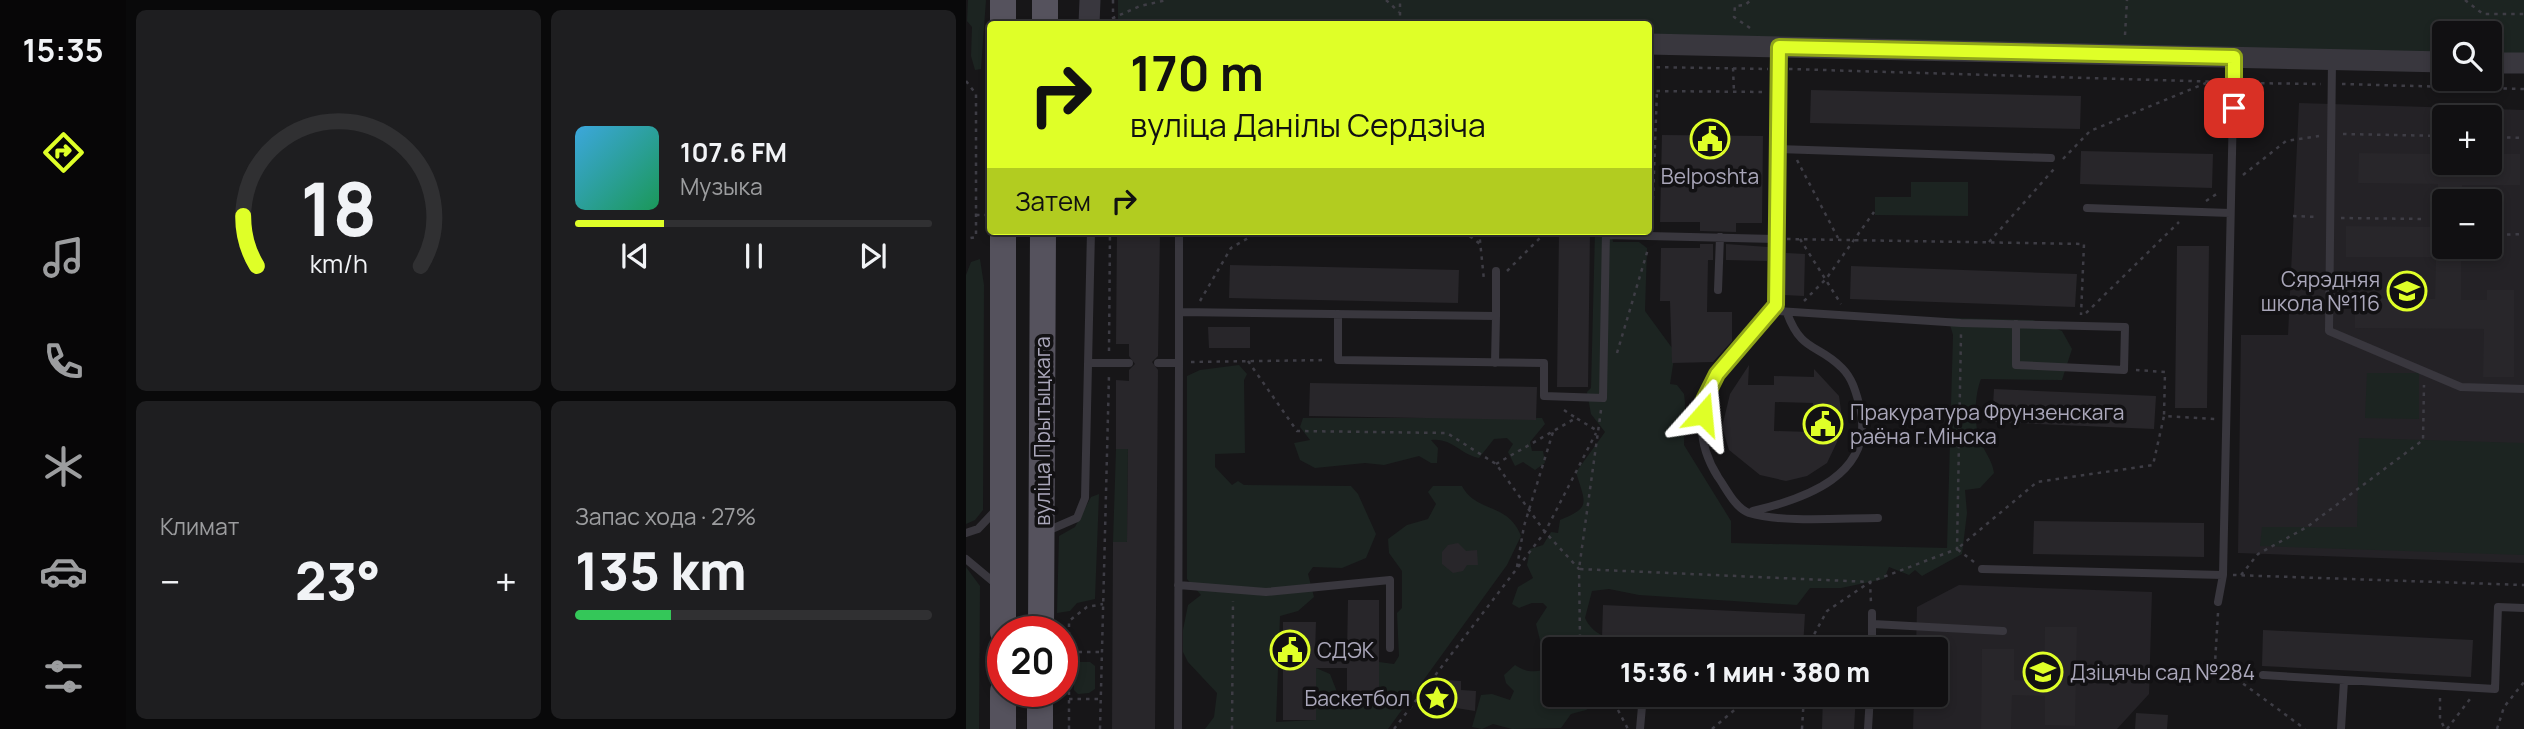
<!DOCTYPE html>
<html lang="ru">
<meta charset="utf-8">
<style>
:root{--surface:#111012;--page:#1e1e20;--text:#f1f3f6;--muted:#9c9d9f;--line:#303032;--accent:#dfff28}
body{margin:0;font-family:Manrope,sans-serif;background:var(--page);color:var(--text);height:100vh;display:flex;flex-direction:column;font-size:26px;white-space:nowrap}
*{box-sizing:border-box;margin:0}
p{font-size:23px;color:var(--muted)}
.icon{flex:none;width:38px;height:38px;fill:none;stroke:currentColor;stroke-width:2;stroke-linecap:round;stroke-linejoin:round}
.map{position:relative;flex:1;overflow:hidden}
.sheet{display:flex;flex-direction:column;gap:10px;padding:10px;background:#09090a;width:840px}
.sheet>*{flex:none}
.hud{position:absolute;left:21px;top:21px;width:665px;height:214px;border-radius:7px;box-shadow:0 4px 10px #0003,0 0 0 2px var(--line);background:#dfff28;color:#111;overflow:hidden}
.controls{position:absolute;left:1466px;top:21px;display:grid;gap:14px}
.controls a{display:grid;place-items:center;width:70px;height:70px;border-radius:7px;background:var(--surface);box-shadow:0 4px 10px #0003,0 0 0 2px var(--line);font-size:35px}
.speed{position:absolute;left:21px;top:616px;display:flex;gap:14px;font-size:35px;font-weight:700;text-align:center}
.speed>*{display:grid;place-content:center;width:91px;height:91px;border-radius:50%;background:var(--surface);box-shadow:0 4px 10px #0003,0 0 0 2px var(--line);line-height:1}
.speed .limit{border:10px solid #d22;background:#fff;color:#111}
.pin{position:absolute;display:grid;place-items:center;width:60px;height:60px;color:#fff;margin:-30px;border-radius:14px;box-shadow:0 4px 10px #0006}
.me{position:absolute;width:77px;margin:-38px;rotate:18deg;stroke-linejoin:round;filter:drop-shadow(0 0 5px #0008)}
.turn{display:flex;align-items:center;gap:24px;height:147px;padding:0 28px;font-size:32px}
.turn .icon{width:91px;height:91px;stroke-width:2.5}
.turn b{display:block;font-size:49px;line-height:60px}
.then{display:flex;align-items:center;height:66px;padding:0 28px;background:#0003;gap:14px;font-size:26px}
.big{font-size:52px;font-weight:800;line-height:1.1}
.sheet .tile{flex:1;display:flex;flex-direction:column;justify-content:center;gap:10px;min-width:0;padding:0 24px;border-radius:10px;background:var(--page)}
.sheet .dial{align-items:center;gap:0}
.dial svg{height:182px;overflow:visible;fill:none;stroke:var(--line);stroke-width:7;stroke-linecap:round;text-anchor:middle}
.dial text{fill:var(--text);stroke:none}
.song{display:flex;align-items:center;gap:21px}
.cover{width:84px;height:84px;border-radius:10px;background:linear-gradient(135deg,hsl(200 70% 55%),hsl(150 70% 35%))}
.played{height:7px;border-radius:4px;background:linear-gradient(90deg,var(--accent) 25%,var(--line) 25%)}
.keys{display:flex;justify-content:space-around;direction:ltr}
.heat{display:flex;justify-content:space-between;align-items:center;font-size:38px;direction:ltr}
.charge{height:10px;border-radius:5px;background:linear-gradient(90deg,#34c759 27%,var(--line) 0)}
.sheet .tiles{flex:1;display:grid;gap:10px;grid-template-columns:repeat(2,1fr)}
.trip{position:absolute;left:576px;top:637px;width:406px;height:70px;border-radius:7px;background:var(--surface);box-shadow:0 4px 10px #0003,0 0 0 2px var(--line);font-weight:800;line-height:70px;text-align:center}
main{display:flex;flex:1;min-height:0}
.dock{display:flex;flex-direction:column;width:126px;justify-content:space-around;align-items:center;background:#070607;color:var(--muted)}
.dock .icon{width:49px;height:49px}
.dock .on{color:var(--accent)}
.dock b{font-size:32px;color:var(--text)}
.map>svg:first-child{display:block}
</style>
<main>
<nav class="dock">
<b>15:35</b>
<svg class="icon on" aria-label="directions" viewBox="0 0 24 24"><path d="M12 3l9 9-9 9-9-9zM9 14v-3h6M13 9l2 2-2 2"/></svg>
<svg class="icon" aria-label="music" viewBox="0 0 24 24"><path d="M9 18V5l10-2v13"/><circle cx="6" cy="18" r="3"/><circle cx="16" cy="16" r="3"/></svg>
<svg class="icon" aria-label="phone" viewBox="0 0 24 24"><path d="M5 4h4l2 5-3 2q2 4 5 5l2-3 5 2v4C11 20 4 13 5 4z"/></svg>
<svg class="icon" aria-label="climate" viewBox="0 0 24 24"><path d="M12 3v18M4 7l16 10M4 17L20 7"/></svg>
<svg class="icon" aria-label="car" viewBox="0 0 24 24"><path d="M5 17H2v-5l4-1 3-4h7l3 4 3 1v5h-3M9 17h6M6 11h13"/><circle cx="7" cy="17" r="2"/><circle cx="17" cy="17" r="2"/></svg>
<svg class="icon" aria-label="filters" viewBox="0 0 24 24"><path d="M4 7h16M4 17h16"/><circle cx="9" cy="7" r="2"/><circle cx="15" cy="17" r="2"/></svg>
</nav>
<section class="sheet">
<div class="tiles">
<div class="tile dial"><svg viewBox="0 0 100 80">
<path d="M14 69A42 42 0 1 1 86 69"/>
<path d="M14 69A42 42 0 0 1 8 47" stroke="#dfff28"/>
<text x="50" y="56" font-size="32" font-weight="700">18</text>
<text x="50" y="72" font-size="11">km/h</text>
</svg></div>
<div class="tile">
<div class="song"><i class="cover"></i><div><b>107.6 FM</b><p>Музыка</p></div></div>
<div class="played"></div>
<div class="keys"><svg class="icon" aria-label="previous" viewBox="0 0 24 24"><path d="M18 5L8 12l10 7zM5 5v14"/></svg><svg class="icon" aria-label="pause" viewBox="0 0 24 24"><path d="M8 5v14M16 5v14"/></svg><svg class="icon" aria-label="next" viewBox="0 0 24 24"><path d="M6 5l10 7-10 7zM19 5v14"/></svg></div>
</div>
<div class="tile"><p>Климат</p>
<div class="heat"><a>−</a><b class="big">23°</b><a>+</a></div>
</div>
<div class="tile"><p>Запас хода · 27%</p><b class="big">135 km</b><div class="charge"></div></div>
</div>
</section>
<div class="map">
<svg width="1558" height="729" viewBox="0 0 1558 729">
<rect width="100%" height="100%" fill="#171618"/>
<!-- built -->
<path fill="#242226" fill-rule="evenodd" d="M1333,103L1558,110V563L1272,553L1275,335H1322ZM1479,117H1524V163H1479ZM1479,201H1524V247H1479Z
M993,585L1186,592L1183,694L1151,729H947L948,695H970V649H950L951,607Z"/>
<!-- green -->
<path fill="#1c2421" d="M2,0H20L15,69L9,70L5,56L6,27L1,21Z
M152,0H1558V56L1524,55V33H1479V54L683,35L682,24H152Z
M945,182H1002V216L909,215V197H945Z
M629,231H645L647,242H673L681,248L679,311L709,352L704,384L711,385L718,394L719,403L718,445L765,521V543L981,548L987,335L982,318L1067,320L1096,331L1106,349L1096,380L1015,379C1008,396 1007,430 1017,447C1022,457 1026,461 1028,473L1014,488L999,490L1001,513L996,554L956,576L949,570L943,575L923,567L918,579L875,588H844L831,605L673,595L643,589L626,591L619,618C629,639 644,634 658,649H588V658L587,651L576,648L570,624L581,607L577,603H566L553,608L546,604L552,587L567,578L561,565L564,549L577,545L585,532L592,533L594,520C626,507 619,503 610,472L639,432L625,414L621,392L625,388Z
M14,259L18,285L17,510L9,520L0,524V275L5,262Z
M273,365L281,374L278,380L279,453L249,454V467L266,485L272,481L278,485L385,486L392,494L410,534L400,558L376,568L347,567L342,574L348,597L332,611L314,616L310,722L349,720L350,668L364,674L373,697L413,698V662L428,664L433,656L431,613L436,608V571L423,553L422,539L441,525L462,519L470,504L462,492L467,486H496C510,513 542,502 555,536L541,565L422,729H239L248,717L251,693L222,662L217,652V630L222,605L235,595L221,579V376L234,370Z
M1401,373H1453V419L1399,418Z
M337,418H576L579,424L564,442L566,451H577L579,463L569,470L557,462L549,466L542,452L547,444L541,438L528,439L513,458C494,454 485,437 465,440L472,448L471,463H465L453,456L418,465L399,463L349,468L334,460L328,443L344,440L334,427Z
M1393,438L1558,443V555L1294,546L1296,527H1391Z
M150,449H162L161,542H147Z
M133,494L129,599L111,603L104,611L91,613L93,536L109,527L125,497Z
M0,567L14,586L13,729H0Z
M588,660V695H646L620,710L605,714L595,728L546,729L527,724L516,729L506,727L515,695L526,694L544,700L548,691L540,683L538,675L549,665C562,674 572,672 587,667Z
M112,662H124L129,666V689L123,693L112,694L108,690V666Z"/>
<!-- building -->
<path fill="#28262a" fill-rule="evenodd" d="M845,90L1115,96L1114,129L844,123Z
M696,135L797,136L796,223H770V232L734,231V222H694Z
M1115,151L1247,154L1246,188L1114,184Z
M1393,153L1479,154V163H1524V154H1554V185H1496V201H1472V184L1392,183Z
M1380,226L1479,227V247H1495V300H1521V290H1548V377H1517L1518,329L1389,328V298L1469,299L1470,257H1380Z
M151,231H194L192,356L186,362L192,370L189,729H146L147,542H161L162,449H150V380L163,381V370L169,364L163,356V344H150Z
M593,231H624L622,387H591Z
M734,244H747V260H742L741,312H766V341L747,362L706,363L704,301H694L695,248H734Z
M760,244L802,247L801,261L760,260Z
M1211,246H1243L1241,408H1209Z
M820,253L839,254L838,296L818,295Z
M264,265L493,270L492,303L263,298Z
M885,266L1111,274L1109,307L884,299Z
M242,327H284V348H243Z
M783,365L782,385H808V376L848,377V369L873,396L876,418L871,442L861,463L841,476L820,481L794,475L763,450L756,427L764,394ZM809,402L847,403L846,432L808,431Z
M344,383L571,387L570,420L343,416Z
M1028,389L1190,396L1188,429L1026,422Z
M1068,521L1238,523V557L1067,554Z
M492,543L500,551L511,550L512,565H501L497,571L487,573L476,564V552L482,545Z
M382,600H413V698H381V668H350V720H317V622H350L349,653H381Z
M637,605L839,614L837,647L636,638Z
M1079,627H1111L1109,726L1079,725V696L1046,695L1045,729H1015L1016,649H1048V680L1078,681Z
M1297,630L1507,640L1505,677L1296,666Z
M481,680L495,681V690L510,691L509,711L471,705L472,689L480,690Z
M857,695H890L888,729H856Z
M1170,713L1202,715L1201,729H1169Z"/>
<g fill="none" stroke-linecap="round" stroke-linejoin="round">
<!-- path -->
<path stroke="#3e3d45" stroke-width="2.5" stroke-dasharray="3.5 5" stroke-linecap="butt" d="M147,0V18L174,6L201,0
M420,0L433,12
M1499,0L1517,14H1558
M434,24V0
M784,28L768,17L769,6L779,5L785,0
M1159,35L1161,0
M682,67L802,69
M767,68L768,92
M823,69L1257,82
M0,81L10,94V237L0,239
M1278,83L1355,84
M1376,84L1558,89
M682,91L801,92
M1377,134L1479,136
M1524,137L1558,138
M1097,159L1124,131L1240,83
M831,160L872,238
M1277,175L1320,141L1353,136
M1240,201L1252,193
M10,215H24
M1327,216L1351,217
M1375,218L1459,219
M686,225L691,91
M497,231L514,244
M513,231L518,280
M1524,235L1558,234
M821,239L1118,244L1115,315
M834,239L875,304
M1023,242L1088,169
M541,271L581,231
M234,301L265,248L294,231
M838,301L860,279L908,212
M1120,313L1213,222
M143,351L144,231
M651,353L682,249
M282,361L331,431L481,433L530,464L579,532L613,569L614,639L619,649
M225,362L361,360
M1170,370L1199,372L1198,416
M598,410L610,418
M635,410L613,569L904,582L905,603
M530,464L610,418L630,430
M1008,562L991,549L1071,482L1187,465L1198,416L1250,419
M551,567L558,526L587,432
M1267,575L1558,585
M1275,575L1292,554L1341,527L1457,440L1458,385
M1252,613L1249,663L1339,729
M840,649L861,611L904,582L991,549L995,334
M104,652H135
M644,695L662,729
M1474,698V719L1479,729
M103,699H135
M103,729V621L121,607L137,604
M134,729L143,375
M266,729L267,601
M428,729L579,532L630,433
M746,729L786,695
M836,729L838,695
M1481,729L1504,699
M1531,729L1538,707L1558,682"/>
<!-- service -->
<path stroke="#39373e" stroke-width="8" d="M813,50L807,295L811,311L995,323L1159,327L1158,370L1050,365V324
M1366,60L1363,331L1495,387L1558,389
M811,149L1085,158
M1121,208L1264,213
M640,235L809,239
M752,290L754,237
M810,305C765,355 707,406 752,477C760,488 769,508 783,513C816,523 877,518 912,518
M213,312L530,316L529,363
M372,314V360L578,363V396L637,398L640,231
M530,316V271
M123,363H163
M192,363H213L212,729
M213,363V231
M787,511C838,499 910,475 894,407C890,393 887,379 876,368C851,343 836,353 821,313
M81,531L111,518L119,498L125,231
M0,533L12,529L29,511
M0,559L30,584
M1016,569L1257,575
M212,585L300,592L424,580V648
M1252,602L1257,575L1268,60
M907,624L1037,631
M906,649V613
M1297,675L1529,689L1532,607L1558,608
M674,729L677,695
M902,729L904,695
M1375,729L1378,681"/>
<!-- tertiary -->
<path stroke="#39373e" stroke-width="21" d="M123,24L124,0
M682,44L1479,62
M1524,63H1558"/>
<!-- primary -->
<path stroke="#55525d" stroke-width="26" d="M37,24V0
M79,24V0
M37,632V231
M75,632L77,231
M37,729V691
M74,729V691"/>
</g>
<g fill="none" stroke-linecap="round" stroke-linejoin="round">
<defs>
<path id="route" d="M737,414L738,400L751,374L810,305L813,47L1268,57V108"/>
</defs>
<!-- route casing -->
<use href="#route" stroke="#91a61a" stroke-width="18"/>
<!-- route -->
<use href="#route" stroke="#dfff28" stroke-width="12"/>
</g>
<!-- icons -->
<defs>
<symbol id="civic-ring" viewBox="-11 -11 22 22"><circle r="9.5" fill="#121113" stroke="#dfff28" stroke-width="1.5"/><path d="M-.6-6.5H3V-4.5H.6V-3L4-1V1h2V6H-6V1h2V-1L-.6-3ZM-1.2 2.5V6h2.4V2.5Z" fill="#dfff28"/></symbol>
<symbol id="school-ring" viewBox="-11 -11 22 22"><circle r="9.5" fill="#121113" stroke="#dfff28" stroke-width="1.5"/><path d="M0-5L7-2L0 1L-7-2ZM-4 1L0 2.5L4 1V4Q0 6-4 4Z" fill="#dfff28"/></symbol>
<symbol id="sight-ring" viewBox="-11 -11 22 22"><circle r="9.5" fill="#121113" stroke="#dfff28" stroke-width="1.5"/><path d="M0-6L1.8-2.2L6-1.7L2.9 1.2L3.7 5.4L0 3.3L-3.7 5.4L-2.9 1.2L-6-1.7L-1.8-2.2Z" fill="#dfff28"/></symbol>
</defs>
<g fill-rule="evenodd">
<use href="#civic-ring" x="722" y="117" width="44" height="44"/>
<use href="#school-ring" x="1419" y="269" width="44" height="44"/>
<use href="#civic-ring" x="835" y="402" width="44" height="44"/>
<use href="#civic-ring" x="302" y="628" width="44" height="44"/>
<use href="#school-ring" x="1055" y="650" width="44" height="44"/>
<use href="#sight-ring" x="449" y="676" width="44" height="44"/>
</g>
<g text-anchor="middle" dominant-baseline="central" stroke-width="7" stroke-linejoin="round" paint-order="stroke">
<!-- poi labels -->
<g font-size="21" fill="#aaa7ba" stroke="#121113" text-anchor="start">
<text x="744" y="176" text-anchor="middle">Belposhta</text>
<text x="1414" y="279" text-anchor="end">Сярэдняя<tspan x="1414" dy="24">школа №116</tspan></text>
<text x="884" y="412">Пракуратура Фрунзенскага<tspan x="884" dy="24">раёна г.Мінска</tspan></text>
<text x="351" y="650">СДЭК</text>
<text x="1104" y="672">Дзіцячы сад №284</text>
<text x="444" y="698" text-anchor="end">Баскетбол</text>
</g>
<!-- street labels -->
<g font-size="21" fill="#aaa7ba" stroke="#121113">
<text transform="translate(76 431) rotate(-90)">вуліца Прытыцкага</text>
</g>
</g>
</svg>
<div class="controls">
<a><svg class="icon" aria-label="search" viewBox="0 0 24 24"><circle cx="10" cy="10" r="6"/><path d="M15 15l6 6"/></svg></a>
<a>+</a>
<a>−</a>
</div>
<div class="speed"><div class="limit">20</div></div>
<div class="pin" style="left:1268px;top:108px;background:#d93025"><svg class="icon" aria-label="arrive" viewBox="0 0 24 24"><path d="M6 21V4h12l-3 4 3 4H6"/></svg></div>
<svg class="me" style="left:737px;top:414px" viewBox="-20 -20 40 40"><path d="M0-17L14 15 0 8-14 15z" fill="#dfff28" stroke="#fff" stroke-width="4"/></svg>
<div class="trip">15:36 · 1 мин · 380 m</div>
<div class="hud">
<div class="turn"><svg class="icon" aria-label="right" viewBox="0 0 24 24"><path d="M7 20v-9h11M14 6l5 5-5 5"/></svg><div><b>170 m</b>вуліца Данілы Сердзіча</div></div>
<div class="then">Затем<svg class="icon" aria-label="right" viewBox="0 0 24 24"><path d="M7 20v-9h11M14 6l5 5-5 5"/></svg></div>
</div>
</div>
</main>
